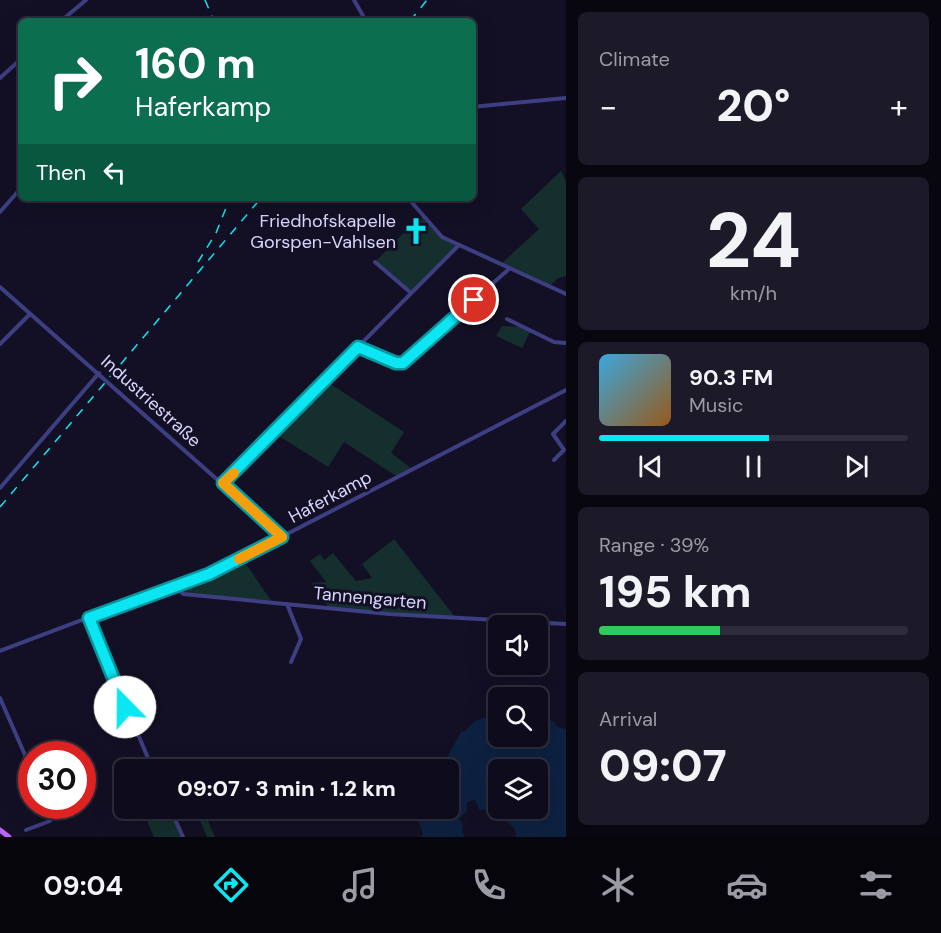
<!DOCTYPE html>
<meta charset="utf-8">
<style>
:root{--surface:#0e0c1c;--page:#1c1a29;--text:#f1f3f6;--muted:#9b9ba3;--line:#2e2c3b;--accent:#0ce6f3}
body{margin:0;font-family:"DM Sans",sans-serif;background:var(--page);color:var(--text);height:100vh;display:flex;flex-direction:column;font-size:22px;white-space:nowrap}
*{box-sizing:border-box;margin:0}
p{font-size:20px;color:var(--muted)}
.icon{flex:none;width:33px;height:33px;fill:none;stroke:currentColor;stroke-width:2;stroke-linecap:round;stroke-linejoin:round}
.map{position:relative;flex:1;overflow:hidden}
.panel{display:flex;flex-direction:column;gap:12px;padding:12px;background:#08070f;width:375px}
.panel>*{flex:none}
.top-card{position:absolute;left:18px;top:18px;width:458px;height:183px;border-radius:9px;box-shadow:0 6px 24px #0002,0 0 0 2px var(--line);background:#0b6e4f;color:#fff;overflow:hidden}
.fabs{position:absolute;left:488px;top:615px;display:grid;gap:12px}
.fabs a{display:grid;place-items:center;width:60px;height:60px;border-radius:9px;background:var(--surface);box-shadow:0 6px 24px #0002,0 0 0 2px var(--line);font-size:30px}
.speed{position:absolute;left:18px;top:741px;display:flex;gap:12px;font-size:30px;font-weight:700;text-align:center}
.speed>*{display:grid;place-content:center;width:78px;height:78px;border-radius:50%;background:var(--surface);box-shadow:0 6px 24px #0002,0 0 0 2px var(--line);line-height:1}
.speed .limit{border:9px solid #d22;background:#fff;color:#111}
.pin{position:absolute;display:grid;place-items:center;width:51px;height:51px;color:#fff;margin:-26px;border:3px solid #fff;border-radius:50%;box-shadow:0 2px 6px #0007}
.me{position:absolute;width:66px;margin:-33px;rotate:338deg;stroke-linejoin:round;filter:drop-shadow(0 0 4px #0008)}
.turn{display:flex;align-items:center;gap:21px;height:126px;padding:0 18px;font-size:27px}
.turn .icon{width:78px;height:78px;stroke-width:2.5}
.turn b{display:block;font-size:42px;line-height:51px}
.then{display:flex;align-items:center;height:57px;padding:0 18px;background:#0003;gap:12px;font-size:22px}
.big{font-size:45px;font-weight:800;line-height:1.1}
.panel .tile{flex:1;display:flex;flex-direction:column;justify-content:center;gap:9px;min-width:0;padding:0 21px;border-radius:9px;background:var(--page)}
.panel .dial{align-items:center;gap:0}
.dial b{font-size:78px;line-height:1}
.song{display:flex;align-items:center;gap:18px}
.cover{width:72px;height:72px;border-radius:9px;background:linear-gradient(135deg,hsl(200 70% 55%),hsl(30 70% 35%))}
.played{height:6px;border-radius:3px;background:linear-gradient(90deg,var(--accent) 55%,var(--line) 55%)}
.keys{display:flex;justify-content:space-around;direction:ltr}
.heat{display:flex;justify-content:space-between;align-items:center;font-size:33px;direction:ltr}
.charge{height:9px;border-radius:4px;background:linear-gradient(90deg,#34c759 39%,var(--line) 0)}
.trip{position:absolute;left:114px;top:759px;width:345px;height:60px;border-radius:9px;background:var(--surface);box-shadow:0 6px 24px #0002,0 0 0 2px var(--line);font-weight:800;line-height:60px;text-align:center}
.tab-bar{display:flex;height:96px;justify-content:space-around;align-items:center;background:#06050b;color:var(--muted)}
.tab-bar .icon{width:42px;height:42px}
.tab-bar .on{color:var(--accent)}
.tab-bar b{font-size:27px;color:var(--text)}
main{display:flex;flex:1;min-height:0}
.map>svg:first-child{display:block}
</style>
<main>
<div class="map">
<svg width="566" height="837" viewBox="0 0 566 837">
<rect width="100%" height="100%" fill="#131025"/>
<!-- green -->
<path fill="#142f2d" d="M561,171L566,181V276L558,278L550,286L501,264L539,229L521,209Z
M421,215L435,232L456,246L410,293L375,262Z
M502,326L521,327L530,332L522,348L496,336Z
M326,381L404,432L391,453L411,468L396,476L344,442L328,467L274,433Z
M394,539L455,617L329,608L311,583L326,582L310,561L320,554L324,560L333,553L356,581L372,578L362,564Z
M244,561L272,602L185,593L182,590L228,571Z
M142,809H170L182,837H154Z
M195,809H203L215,837H207Z"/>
<!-- water -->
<path fill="#0d2241" d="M537,713L555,723L557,727L566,729V837H516L515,829L507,822L506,814L501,809L537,808V770H498V808L479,810L475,799L467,803V811L459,819L463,824L462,832L465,837H420L423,835L415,809L448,808V770L441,768L461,732L466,731C473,719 485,716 498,717V736H537Z"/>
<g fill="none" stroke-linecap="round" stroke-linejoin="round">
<!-- minor -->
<path stroke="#3e3e82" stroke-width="4" d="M354,0L366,21
M61,21L86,0
M0,78L21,59
M472,107L566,98
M408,198L442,237L566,294
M0,212L21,188
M375,262L411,293
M0,287L282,537
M507,319L554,342L566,343
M0,344L30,314
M359,347L396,363H403L509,269
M554,460L564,450L553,434L566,421
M223,483L458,246
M0,488L99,373
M176,586L183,594L389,614L566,624
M287,604L301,639L291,662
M89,618L153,770
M0,651L225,566L566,390
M0,698L32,771
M170,808L183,837
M26,830L50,821L51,817L46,806"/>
<!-- major -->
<path stroke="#b963f7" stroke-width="5" d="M0,830L9,837"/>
<!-- rail -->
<path stroke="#0ce6f3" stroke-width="1.5" stroke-dasharray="9 8" stroke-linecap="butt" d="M205,0L214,21
M410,21L427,0
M198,262L216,233L230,198
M0,507L261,198"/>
</g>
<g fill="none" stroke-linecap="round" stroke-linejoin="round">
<defs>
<path id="route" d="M125,707L89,618L209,574L282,537L223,483L358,347L396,363H403L474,300"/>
</defs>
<!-- route casing -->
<use href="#route" stroke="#08969e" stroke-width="15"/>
<!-- route -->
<use href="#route" stroke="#0ce6f3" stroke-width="10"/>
<!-- slow -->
<path stroke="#f59e0b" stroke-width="10" d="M234,473L223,483L282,537L239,559"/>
</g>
<!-- icons -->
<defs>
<symbol id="church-bare" viewBox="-9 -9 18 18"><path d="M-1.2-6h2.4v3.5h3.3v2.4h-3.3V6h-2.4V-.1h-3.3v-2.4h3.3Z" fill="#0ce6f3" stroke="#131025" stroke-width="2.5" paint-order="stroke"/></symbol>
</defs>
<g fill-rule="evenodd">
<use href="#church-bare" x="397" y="212" width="38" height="38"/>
</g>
<g text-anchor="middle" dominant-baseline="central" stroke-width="6" stroke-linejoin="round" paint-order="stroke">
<!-- poi labels -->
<g font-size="18" fill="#d9d6fd" stroke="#131025" text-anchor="end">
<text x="396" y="221">Friedhofskapelle<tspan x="396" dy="21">Gorspen-Vahlsen</tspan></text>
</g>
<!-- street labels -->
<g font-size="18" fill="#d9d6fd" stroke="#131025">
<text transform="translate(151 401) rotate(42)">Industriestraße</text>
<text transform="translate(330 497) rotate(-28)">Haferkamp</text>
<text transform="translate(370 598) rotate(5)">Tannengarten</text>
</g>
</g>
</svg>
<div class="fabs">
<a><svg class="icon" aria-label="sound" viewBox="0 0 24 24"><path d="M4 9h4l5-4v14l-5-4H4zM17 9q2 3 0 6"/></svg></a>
<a><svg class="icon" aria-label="search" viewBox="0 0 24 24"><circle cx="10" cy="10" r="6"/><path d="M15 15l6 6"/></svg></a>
<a><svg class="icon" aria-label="layers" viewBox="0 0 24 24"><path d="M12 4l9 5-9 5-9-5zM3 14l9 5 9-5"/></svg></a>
</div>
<div class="speed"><div class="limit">30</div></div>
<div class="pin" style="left:474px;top:300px;background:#d93025"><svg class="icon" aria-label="arrive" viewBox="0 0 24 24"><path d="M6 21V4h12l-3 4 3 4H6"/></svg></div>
<svg class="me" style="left:125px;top:707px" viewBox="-20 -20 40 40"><circle r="19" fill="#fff"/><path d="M0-13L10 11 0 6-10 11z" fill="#0ce6f3"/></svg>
<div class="trip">09:07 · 3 min · 1.2 km</div>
<div class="top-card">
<div class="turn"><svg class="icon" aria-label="right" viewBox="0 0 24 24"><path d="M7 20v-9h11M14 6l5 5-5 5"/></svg><div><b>160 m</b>Haferkamp</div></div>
<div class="then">Then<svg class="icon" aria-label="left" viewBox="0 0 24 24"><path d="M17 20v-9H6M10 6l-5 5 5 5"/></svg></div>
</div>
</div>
<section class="panel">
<div class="tile"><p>Climate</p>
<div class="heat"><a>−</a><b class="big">20°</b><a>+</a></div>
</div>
<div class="tile dial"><b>24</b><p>km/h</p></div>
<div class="tile">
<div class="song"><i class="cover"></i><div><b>90.3 FM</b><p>Music</p></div></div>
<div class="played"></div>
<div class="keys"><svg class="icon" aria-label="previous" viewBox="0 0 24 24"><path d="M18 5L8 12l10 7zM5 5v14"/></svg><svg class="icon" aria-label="pause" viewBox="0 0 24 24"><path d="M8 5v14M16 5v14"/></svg><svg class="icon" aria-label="next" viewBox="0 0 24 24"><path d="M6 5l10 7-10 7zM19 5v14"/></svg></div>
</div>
<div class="tile"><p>Range · 39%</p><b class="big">195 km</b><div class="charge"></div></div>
<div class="tile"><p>Arrival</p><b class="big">09:07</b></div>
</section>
</main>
<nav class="tab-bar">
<b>09:04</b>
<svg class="icon on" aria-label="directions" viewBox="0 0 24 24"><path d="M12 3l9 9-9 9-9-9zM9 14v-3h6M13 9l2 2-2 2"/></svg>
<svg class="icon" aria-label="music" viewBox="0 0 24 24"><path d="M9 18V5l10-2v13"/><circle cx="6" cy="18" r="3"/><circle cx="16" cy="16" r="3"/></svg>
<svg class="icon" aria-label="phone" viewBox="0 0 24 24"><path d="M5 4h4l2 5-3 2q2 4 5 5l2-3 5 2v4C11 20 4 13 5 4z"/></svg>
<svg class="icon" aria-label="climate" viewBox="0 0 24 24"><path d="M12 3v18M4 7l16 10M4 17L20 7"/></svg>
<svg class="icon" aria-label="car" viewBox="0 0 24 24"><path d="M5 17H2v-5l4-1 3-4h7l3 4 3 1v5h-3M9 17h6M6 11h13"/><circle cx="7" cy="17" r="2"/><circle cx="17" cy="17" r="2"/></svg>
<svg class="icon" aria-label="filters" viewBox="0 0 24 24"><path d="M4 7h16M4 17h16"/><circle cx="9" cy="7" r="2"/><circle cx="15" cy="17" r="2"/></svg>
</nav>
